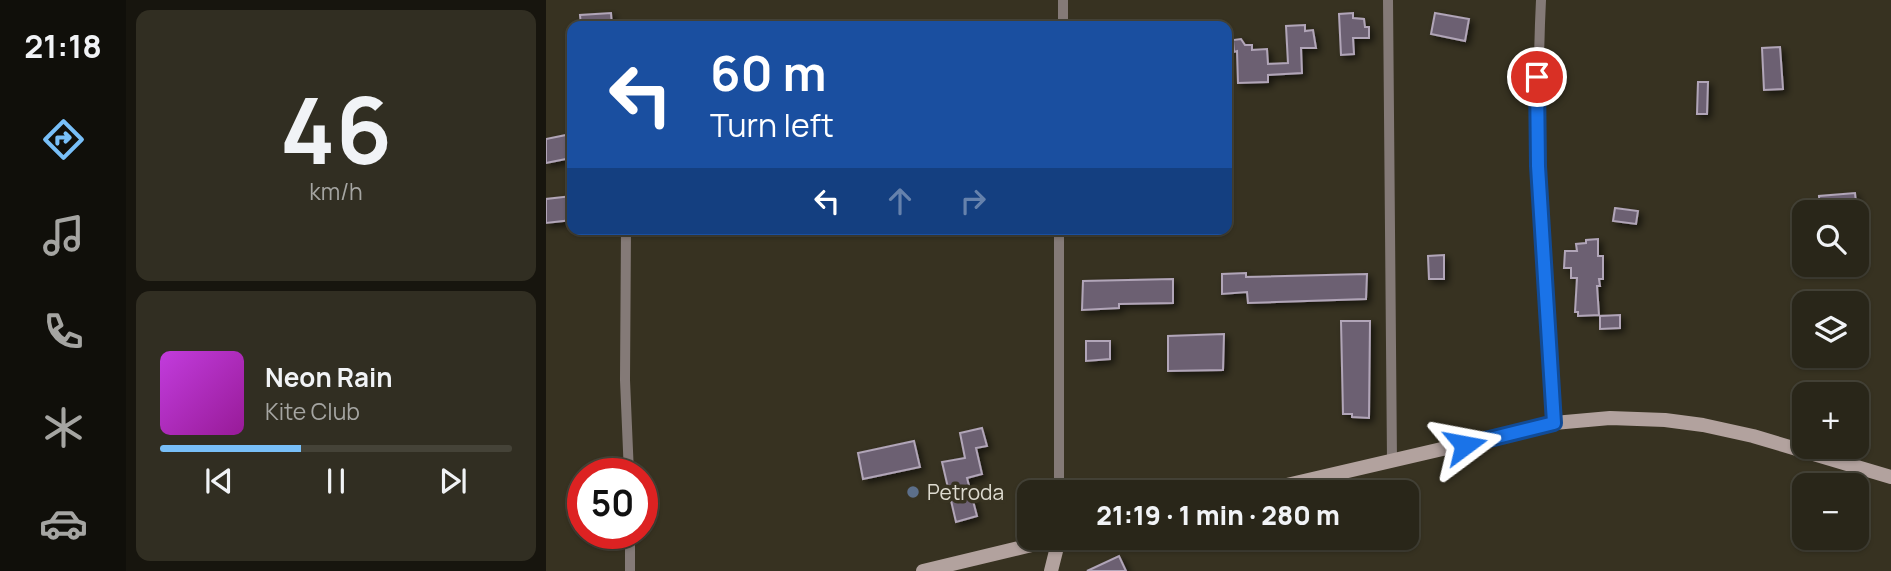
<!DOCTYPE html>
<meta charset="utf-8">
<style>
:root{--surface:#292619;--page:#312e22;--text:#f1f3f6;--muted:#a5a5a2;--line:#454338;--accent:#78bff8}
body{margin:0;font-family:Manrope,sans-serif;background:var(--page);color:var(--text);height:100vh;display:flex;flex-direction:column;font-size:26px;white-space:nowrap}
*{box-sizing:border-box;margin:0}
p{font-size:23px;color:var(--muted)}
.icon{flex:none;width:38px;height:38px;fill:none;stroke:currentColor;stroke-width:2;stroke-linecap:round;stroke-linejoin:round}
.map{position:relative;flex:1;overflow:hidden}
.side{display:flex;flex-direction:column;gap:10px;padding:10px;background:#17150e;width:420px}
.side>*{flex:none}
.guide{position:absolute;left:21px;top:21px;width:665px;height:214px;border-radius:14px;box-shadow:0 2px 5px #0004,0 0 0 2px var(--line);background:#1a4fa0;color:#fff;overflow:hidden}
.buttons{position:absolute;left:1246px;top:200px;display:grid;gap:14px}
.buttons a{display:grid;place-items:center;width:77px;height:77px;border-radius:14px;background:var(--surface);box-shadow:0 2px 5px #0004,0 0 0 2px var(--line);font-size:35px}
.speed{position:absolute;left:21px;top:458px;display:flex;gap:14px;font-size:35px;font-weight:700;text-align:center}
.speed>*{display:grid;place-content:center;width:91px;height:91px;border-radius:50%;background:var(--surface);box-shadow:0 2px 5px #0004,0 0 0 2px var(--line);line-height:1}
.speed .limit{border:10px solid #d22;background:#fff;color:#111}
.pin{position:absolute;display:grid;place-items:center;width:60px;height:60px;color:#fff;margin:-30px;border:4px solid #fff;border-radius:50%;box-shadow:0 2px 7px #0007}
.me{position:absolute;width:77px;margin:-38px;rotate:77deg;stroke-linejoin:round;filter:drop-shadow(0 0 5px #0008)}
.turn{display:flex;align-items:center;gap:24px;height:147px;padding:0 28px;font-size:32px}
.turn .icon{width:91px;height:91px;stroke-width:2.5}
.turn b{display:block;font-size:49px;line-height:60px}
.lanes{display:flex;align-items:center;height:66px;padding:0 28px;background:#0003;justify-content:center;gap:35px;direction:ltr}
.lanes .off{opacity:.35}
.side .tile{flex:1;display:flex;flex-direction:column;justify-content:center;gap:10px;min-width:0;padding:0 24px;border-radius:14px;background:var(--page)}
.side .dial{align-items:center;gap:0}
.dial b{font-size:91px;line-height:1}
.song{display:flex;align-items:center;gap:21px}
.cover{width:84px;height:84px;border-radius:10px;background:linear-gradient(135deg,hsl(290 70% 55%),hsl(300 70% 35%))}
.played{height:7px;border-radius:4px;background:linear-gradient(90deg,var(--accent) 40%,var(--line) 40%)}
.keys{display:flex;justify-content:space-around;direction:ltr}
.trip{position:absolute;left:471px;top:480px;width:402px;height:70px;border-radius:14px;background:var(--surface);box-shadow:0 2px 5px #0004,0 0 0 2px var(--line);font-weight:800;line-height:70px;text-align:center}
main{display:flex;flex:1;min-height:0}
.tabs{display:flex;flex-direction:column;width:126px;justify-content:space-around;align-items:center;background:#100f0a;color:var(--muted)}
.tabs .icon{width:49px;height:49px}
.tabs .on{color:var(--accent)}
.tabs b{font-size:32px;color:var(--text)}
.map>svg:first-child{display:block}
</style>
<main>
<nav class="tabs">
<b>21:18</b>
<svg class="icon on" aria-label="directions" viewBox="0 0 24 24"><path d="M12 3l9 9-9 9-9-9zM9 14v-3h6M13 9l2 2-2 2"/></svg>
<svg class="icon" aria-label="music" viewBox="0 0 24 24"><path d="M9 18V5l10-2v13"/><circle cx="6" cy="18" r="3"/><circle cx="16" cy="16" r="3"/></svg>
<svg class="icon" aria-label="phone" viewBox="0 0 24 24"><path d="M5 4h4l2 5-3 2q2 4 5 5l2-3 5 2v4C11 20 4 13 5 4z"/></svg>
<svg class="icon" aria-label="climate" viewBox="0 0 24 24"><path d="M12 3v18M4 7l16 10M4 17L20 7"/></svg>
<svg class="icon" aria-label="car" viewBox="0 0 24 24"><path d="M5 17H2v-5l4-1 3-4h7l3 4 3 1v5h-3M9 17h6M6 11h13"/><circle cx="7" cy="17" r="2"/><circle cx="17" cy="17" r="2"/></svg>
</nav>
<section class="side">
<div class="tile dial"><b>46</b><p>km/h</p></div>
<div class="tile">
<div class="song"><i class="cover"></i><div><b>Neon Rain</b><p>Kite Club</p></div></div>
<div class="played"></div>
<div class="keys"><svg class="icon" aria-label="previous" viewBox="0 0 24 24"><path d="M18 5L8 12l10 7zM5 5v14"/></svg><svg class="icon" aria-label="pause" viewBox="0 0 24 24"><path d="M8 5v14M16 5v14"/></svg><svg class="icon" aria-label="next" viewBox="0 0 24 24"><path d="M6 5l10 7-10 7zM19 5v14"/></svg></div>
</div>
</section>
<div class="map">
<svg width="1345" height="571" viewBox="0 0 1345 571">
<defs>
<filter id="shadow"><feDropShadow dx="3.5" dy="3.5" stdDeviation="3.5" flood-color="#0009"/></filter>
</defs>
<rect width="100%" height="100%" fill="#373221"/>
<!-- building -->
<path fill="#6c6172" stroke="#b1a5b8" stroke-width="2" filter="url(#shadow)" d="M65,13L66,26H35L34,15Z
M807,13V18L818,19L819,27H823V38H807L808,54L795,55L793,14Z
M889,13L923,19L919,41L885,34Z
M759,25V31L767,30L770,48H755L756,73L722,75V82L692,83L691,51L688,52L687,40L695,39L699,45H706V50L721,49L722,64L742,63L740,26Z
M1234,47L1237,89L1218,90L1216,48Z
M1152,82H1162L1161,114H1151Z
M20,135L25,158L0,163V139Z
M1309,193L1311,212H1274L1273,196Z
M26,196V220L0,223V199Z
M1069,208L1092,211L1090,224L1067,221Z
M1052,239V256H1057V279H1053L1054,286H1051L1053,315L1032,316V312H1029L1031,278H1025V268H1018L1019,251H1031L1030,244L1040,243V240Z
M898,255V279H883L882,256Z
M700,273V277L821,274L820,299L702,303L701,292L676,294V274Z
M627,279V303L573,304V308L536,310L537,281Z
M1074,315V328L1054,329V316Z
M795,321H824L823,418L806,417V414H797Z
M678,334L677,370L622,371V336Z
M540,341H564V359L540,361Z
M436,428L441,446L430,448L436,474L421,478L431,516L410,522L396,462L419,458L414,433Z
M368,441L374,467L317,479L312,453Z
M573,556L580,571H541Z"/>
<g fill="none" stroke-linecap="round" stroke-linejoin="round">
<!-- street -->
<path stroke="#847a77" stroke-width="10" d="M842,0L846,461
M995,0C988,142 998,282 1008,423
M517,26V0
M80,229L79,380L83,474
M513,229V492
M84,534V571"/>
<!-- secondary -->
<path stroke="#b2a29e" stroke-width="14" d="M711,492L1008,423L1064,418L1119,420L1157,425L1207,436L1345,477
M377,571L519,537
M505,571L513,539"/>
</g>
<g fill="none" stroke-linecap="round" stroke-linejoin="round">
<defs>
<path id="route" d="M919,445L1008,423L992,166L991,77"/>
</defs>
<!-- route casing -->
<use href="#route" stroke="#114b97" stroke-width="18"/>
<!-- route -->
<use href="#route" stroke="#1a73e8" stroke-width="12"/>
</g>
<!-- markers -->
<circle fill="#5c6f8a" stroke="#373221" stroke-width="2.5" cx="367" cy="492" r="7"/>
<g text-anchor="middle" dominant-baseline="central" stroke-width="7" stroke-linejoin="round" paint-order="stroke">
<!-- poi labels -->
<g font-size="21" fill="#dedbd0" stroke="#373221" text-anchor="start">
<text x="381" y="492">Petroda</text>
</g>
</g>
</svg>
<div class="buttons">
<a><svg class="icon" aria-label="search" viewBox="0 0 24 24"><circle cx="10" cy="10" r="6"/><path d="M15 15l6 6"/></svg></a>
<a><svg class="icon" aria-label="layers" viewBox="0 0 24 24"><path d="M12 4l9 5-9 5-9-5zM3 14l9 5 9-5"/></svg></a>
<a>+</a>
<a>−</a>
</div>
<div class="speed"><div class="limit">50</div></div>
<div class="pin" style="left:991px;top:77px;background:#d93025"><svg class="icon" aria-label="arrive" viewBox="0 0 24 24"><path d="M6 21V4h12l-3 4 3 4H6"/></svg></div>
<svg class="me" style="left:919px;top:445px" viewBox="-20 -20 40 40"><path d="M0-17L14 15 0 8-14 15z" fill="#1a73e8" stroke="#fff" stroke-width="4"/></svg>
<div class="trip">21:19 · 1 min · 280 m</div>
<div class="guide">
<div class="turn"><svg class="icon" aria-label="left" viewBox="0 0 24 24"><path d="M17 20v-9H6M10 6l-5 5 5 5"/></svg><div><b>60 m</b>Turn left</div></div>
<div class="lanes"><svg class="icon" aria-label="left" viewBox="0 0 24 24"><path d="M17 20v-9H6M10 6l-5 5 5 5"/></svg><svg class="icon off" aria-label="ahead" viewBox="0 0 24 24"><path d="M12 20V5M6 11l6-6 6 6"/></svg><svg class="icon off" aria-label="right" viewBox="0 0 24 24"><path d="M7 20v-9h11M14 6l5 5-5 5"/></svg></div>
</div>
</div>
</main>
